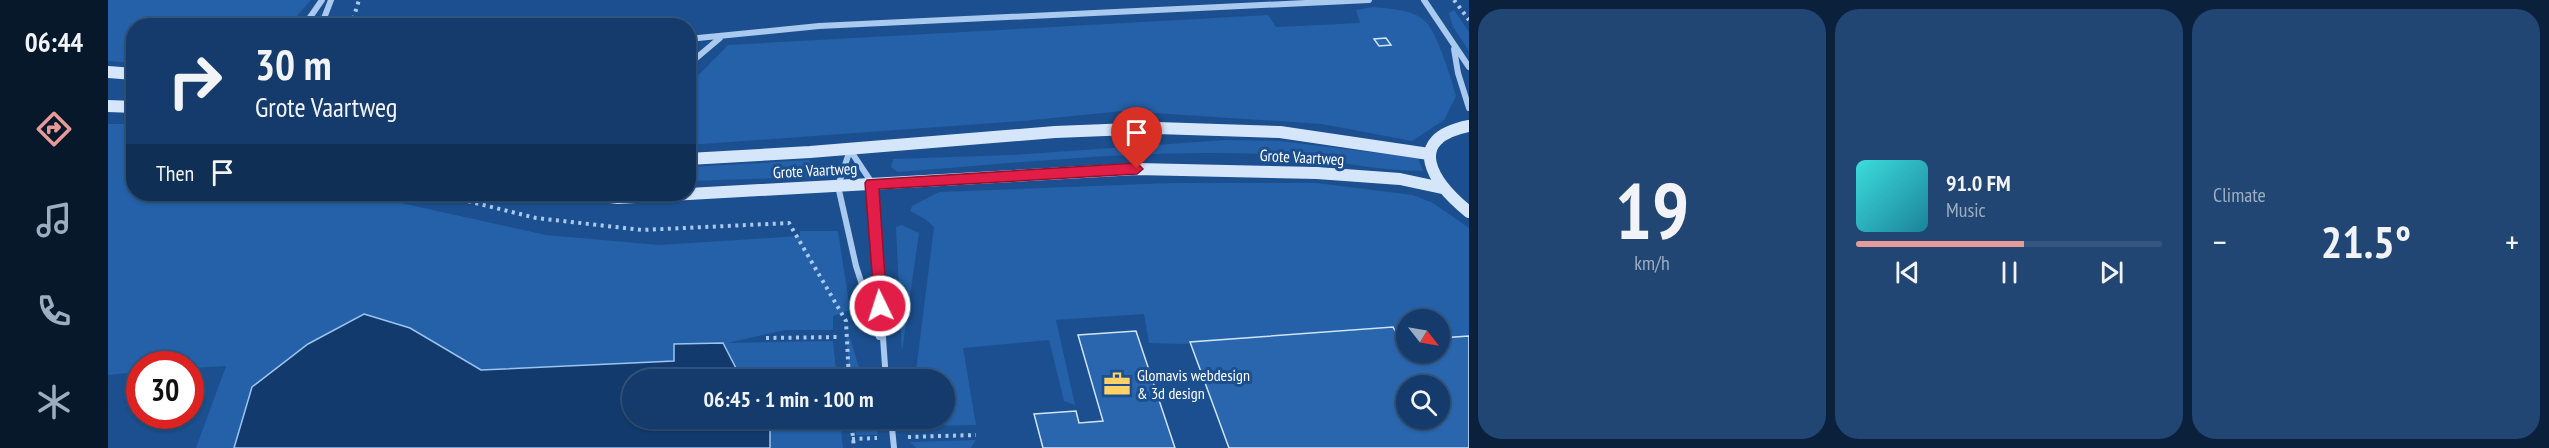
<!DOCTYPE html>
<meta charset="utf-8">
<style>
:root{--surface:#143b6b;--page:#214673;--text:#f1f3f6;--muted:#9dadc1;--line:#33557e;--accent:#e69b98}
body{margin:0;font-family:"PT Sans Narrow",sans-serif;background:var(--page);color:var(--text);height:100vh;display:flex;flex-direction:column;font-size:22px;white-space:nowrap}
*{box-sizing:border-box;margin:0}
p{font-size:20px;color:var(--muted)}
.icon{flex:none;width:33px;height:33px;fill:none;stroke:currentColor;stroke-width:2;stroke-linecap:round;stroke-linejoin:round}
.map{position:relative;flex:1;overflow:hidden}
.side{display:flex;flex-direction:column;gap:9px;padding:9px;background:#0b203b;width:1080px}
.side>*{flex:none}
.top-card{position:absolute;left:18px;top:18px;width:570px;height:183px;border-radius:24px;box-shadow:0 2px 4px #0004,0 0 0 2px var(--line);background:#143b6b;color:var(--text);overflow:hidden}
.needle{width:39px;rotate:121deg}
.controls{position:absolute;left:1288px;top:309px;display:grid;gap:12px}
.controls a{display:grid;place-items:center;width:54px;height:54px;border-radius:50%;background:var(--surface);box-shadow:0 2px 4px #0004,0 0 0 2px var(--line);font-size:30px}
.speed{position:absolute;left:18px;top:351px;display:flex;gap:12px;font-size:30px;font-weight:700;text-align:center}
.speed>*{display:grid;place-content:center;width:78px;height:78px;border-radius:50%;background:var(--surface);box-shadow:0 2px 4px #0004,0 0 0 2px var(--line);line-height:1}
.speed .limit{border:9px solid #d22;background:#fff;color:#111}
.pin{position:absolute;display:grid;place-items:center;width:51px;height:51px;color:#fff;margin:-62px -26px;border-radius:50% 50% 50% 0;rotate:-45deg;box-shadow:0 0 6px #0007}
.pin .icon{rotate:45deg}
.me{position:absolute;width:66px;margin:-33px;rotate:356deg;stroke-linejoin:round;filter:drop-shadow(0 0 4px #0008)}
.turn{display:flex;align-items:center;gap:21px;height:126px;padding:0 30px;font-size:27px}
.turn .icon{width:78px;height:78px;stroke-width:2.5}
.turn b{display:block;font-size:42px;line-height:51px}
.then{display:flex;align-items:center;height:57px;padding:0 30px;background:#0003;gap:12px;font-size:22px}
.big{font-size:45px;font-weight:700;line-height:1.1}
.side .widget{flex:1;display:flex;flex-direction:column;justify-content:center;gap:9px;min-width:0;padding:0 21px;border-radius:24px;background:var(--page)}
.side .dial{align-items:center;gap:0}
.dial b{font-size:78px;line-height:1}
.song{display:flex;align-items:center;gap:18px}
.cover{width:72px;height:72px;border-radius:9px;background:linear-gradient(135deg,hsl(180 70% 55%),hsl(190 70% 35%))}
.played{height:6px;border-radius:3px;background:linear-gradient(90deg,var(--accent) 55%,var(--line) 55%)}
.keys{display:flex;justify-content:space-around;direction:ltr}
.heat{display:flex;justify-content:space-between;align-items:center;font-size:33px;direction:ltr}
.side .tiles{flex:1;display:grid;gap:9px;grid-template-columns:repeat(3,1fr)}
.trip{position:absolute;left:514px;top:369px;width:333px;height:60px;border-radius:30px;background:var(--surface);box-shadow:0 2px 4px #0004,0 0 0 2px var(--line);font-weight:700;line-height:60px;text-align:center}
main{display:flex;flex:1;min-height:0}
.tab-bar{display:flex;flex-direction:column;width:108px;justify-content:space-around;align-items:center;background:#08182b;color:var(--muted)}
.tab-bar .icon{width:42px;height:42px}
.tab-bar .current{color:var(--accent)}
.tab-bar b{font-size:27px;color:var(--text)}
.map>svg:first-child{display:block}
</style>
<main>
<nav class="tab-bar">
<b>06:44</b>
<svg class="icon current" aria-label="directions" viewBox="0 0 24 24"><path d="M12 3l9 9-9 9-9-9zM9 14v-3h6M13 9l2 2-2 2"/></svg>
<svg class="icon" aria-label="music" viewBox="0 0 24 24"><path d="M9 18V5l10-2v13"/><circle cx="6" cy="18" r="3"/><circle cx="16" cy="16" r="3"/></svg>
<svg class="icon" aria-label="phone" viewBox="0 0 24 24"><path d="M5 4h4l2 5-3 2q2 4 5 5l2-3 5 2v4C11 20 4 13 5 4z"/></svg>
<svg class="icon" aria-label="climate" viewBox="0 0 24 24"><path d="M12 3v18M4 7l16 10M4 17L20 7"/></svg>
</nav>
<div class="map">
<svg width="1361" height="448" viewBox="0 0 1361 448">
<rect width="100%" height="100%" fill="#1b4f8f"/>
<!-- green -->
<path fill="#2461a8" d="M0,0H203L181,25L26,26L25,63L0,61Z
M1265,7C1281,9 1306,9 1318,22C1330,35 1343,78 1348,96L1336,120L1304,141L1214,124L1015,111L915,121L581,145V85L620,45L1160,15L1168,27L1252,23L1248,10Z
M1346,10L1361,32V51L1345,27L1341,13Z
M0,124H25L26,194H252L438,235L551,245L692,236V231H730L742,310L725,316V330H677L619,343L725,341L729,380L640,379L629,370L566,344V361L373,370L302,328L144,387L126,448H88L118,366L83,368L82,364H32L31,372L0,375Z
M1118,140L1172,141L1310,158L1315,171C1261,171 1209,156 1155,154C1033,149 912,163 790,172L783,167L785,159L903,155Z
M701,160L706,166V177L581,181V167Z
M1063,183H1209L1305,195L1325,203L1361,228V338L1332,340V320H1299V342L1282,343L1276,332L1072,344L1041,343L1036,314L948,320L967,405L956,401L941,340L855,348L868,425L801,426L802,419L837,418V380L807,379L826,227L817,219L802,211L804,206L831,192Z
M794,225L811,233L794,352L788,227Z
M738,334L743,340L754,379H742Z
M662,419H732L735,448H662Z
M746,419H765L770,435H748Z
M868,440L863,448H808L802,442Z"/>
<!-- water -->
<path fill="#123a6d" stroke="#9cc4f0" stroke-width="1.5" d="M256,314L302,328L373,370L566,361V344L615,343L629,370L640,379L525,380V418L662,419V448H126L144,387L200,344Z"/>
<!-- building -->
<path fill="#2a66ad" stroke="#cfe3fa" stroke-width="1.5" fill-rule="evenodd" d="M1278,38L1283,45L1271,46L1266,39Z
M1285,327L1293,341H1299V352H1332V338L1361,336V448H1121L1082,342ZM1299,386H1332V418H1299Z
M1028,331L1067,448H935L926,414L968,411L971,423L995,421L970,335Z"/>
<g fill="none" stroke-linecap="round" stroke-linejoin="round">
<!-- path -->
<path stroke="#a9c9ee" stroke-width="4" stroke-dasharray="3 4.5" stroke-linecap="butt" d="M1346,0L1361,20
M243,26L251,0
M331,194L428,218L534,230L681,223L738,321L741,380
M658,338L731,337
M743,418L746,448
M800,437L868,435
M744,439L769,438"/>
<!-- street -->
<path stroke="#a9c9ee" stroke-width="6" d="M1316,0L1361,67
M196,26L214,0
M213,26L223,0
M580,39L711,26L1261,0
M1346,49L1350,73L1361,108
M580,65L612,38
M742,150L764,183L778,380
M742,150L730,186L748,266L771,337
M783,418L786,448"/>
<!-- secondary -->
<path stroke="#d6e6fa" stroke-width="12" d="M0,72L26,74
M0,106L26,107
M1361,126C1295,139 1325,183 1361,212
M580,159L702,152L947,132L1049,128L1172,132L1321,154
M478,194L510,198L1029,169L1209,173L1292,179L1334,188"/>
</g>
<!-- route -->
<path fill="#e11d48" stroke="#92132f" stroke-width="1.5" d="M1029,163L1035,169L1029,174L771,189L779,306L777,310L772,312L767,310L757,183L759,180Z"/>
<!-- icons -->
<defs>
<symbol id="office-bare" viewBox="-9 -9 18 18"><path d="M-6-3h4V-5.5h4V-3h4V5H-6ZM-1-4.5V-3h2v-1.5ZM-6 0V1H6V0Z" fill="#ffd166" stroke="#1b4f8f" stroke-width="2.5" paint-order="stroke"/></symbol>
</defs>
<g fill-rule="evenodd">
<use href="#office-bare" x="990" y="365" width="38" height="38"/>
</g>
<g text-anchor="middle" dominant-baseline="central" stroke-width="6" stroke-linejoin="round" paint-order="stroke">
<!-- street labels -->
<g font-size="16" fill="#fff" stroke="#1b4f8f">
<text transform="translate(1194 157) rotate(3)">Grote Vaartweg</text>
<text transform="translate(707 170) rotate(-3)">Grote Vaartweg</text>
</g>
<!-- poi labels -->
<g font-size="16" fill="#fff" stroke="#1b4f8f" text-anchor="start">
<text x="1029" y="375">Glomavis webdesign<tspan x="1029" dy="18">&amp; 3d design</tspan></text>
</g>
</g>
</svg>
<div class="controls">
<a><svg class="needle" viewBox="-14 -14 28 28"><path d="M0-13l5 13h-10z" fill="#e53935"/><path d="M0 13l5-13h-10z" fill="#9dadc1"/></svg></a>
<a><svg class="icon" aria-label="search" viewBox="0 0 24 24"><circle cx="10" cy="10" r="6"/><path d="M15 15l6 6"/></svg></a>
</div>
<div class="speed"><div class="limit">30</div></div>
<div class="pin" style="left:1029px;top:169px;background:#d93025"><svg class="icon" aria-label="arrive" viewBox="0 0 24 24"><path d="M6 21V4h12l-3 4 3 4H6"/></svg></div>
<svg class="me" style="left:772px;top:306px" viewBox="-20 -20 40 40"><circle r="17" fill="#e11d48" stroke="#fff" stroke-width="3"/><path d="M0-11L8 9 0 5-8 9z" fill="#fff"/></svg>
<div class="trip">06:45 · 1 min · 100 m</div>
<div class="top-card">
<div class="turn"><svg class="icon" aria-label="right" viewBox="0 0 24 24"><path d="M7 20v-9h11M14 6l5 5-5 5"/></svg><div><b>30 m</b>Grote Vaartweg</div></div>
<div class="then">Then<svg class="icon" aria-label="arrive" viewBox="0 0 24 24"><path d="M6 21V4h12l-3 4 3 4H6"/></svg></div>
</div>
</div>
<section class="side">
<div class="tiles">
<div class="widget dial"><b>19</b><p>km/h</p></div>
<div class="widget">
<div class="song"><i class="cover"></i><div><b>91.0 FM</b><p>Music</p></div></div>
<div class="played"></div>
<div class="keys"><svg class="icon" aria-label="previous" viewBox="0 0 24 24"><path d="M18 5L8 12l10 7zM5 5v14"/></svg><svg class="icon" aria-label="pause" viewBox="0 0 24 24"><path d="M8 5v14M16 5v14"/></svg><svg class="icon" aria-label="next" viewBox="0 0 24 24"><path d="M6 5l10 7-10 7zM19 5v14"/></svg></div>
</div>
<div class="widget"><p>Climate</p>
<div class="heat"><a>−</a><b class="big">21.5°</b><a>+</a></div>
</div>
</div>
</section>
</main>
